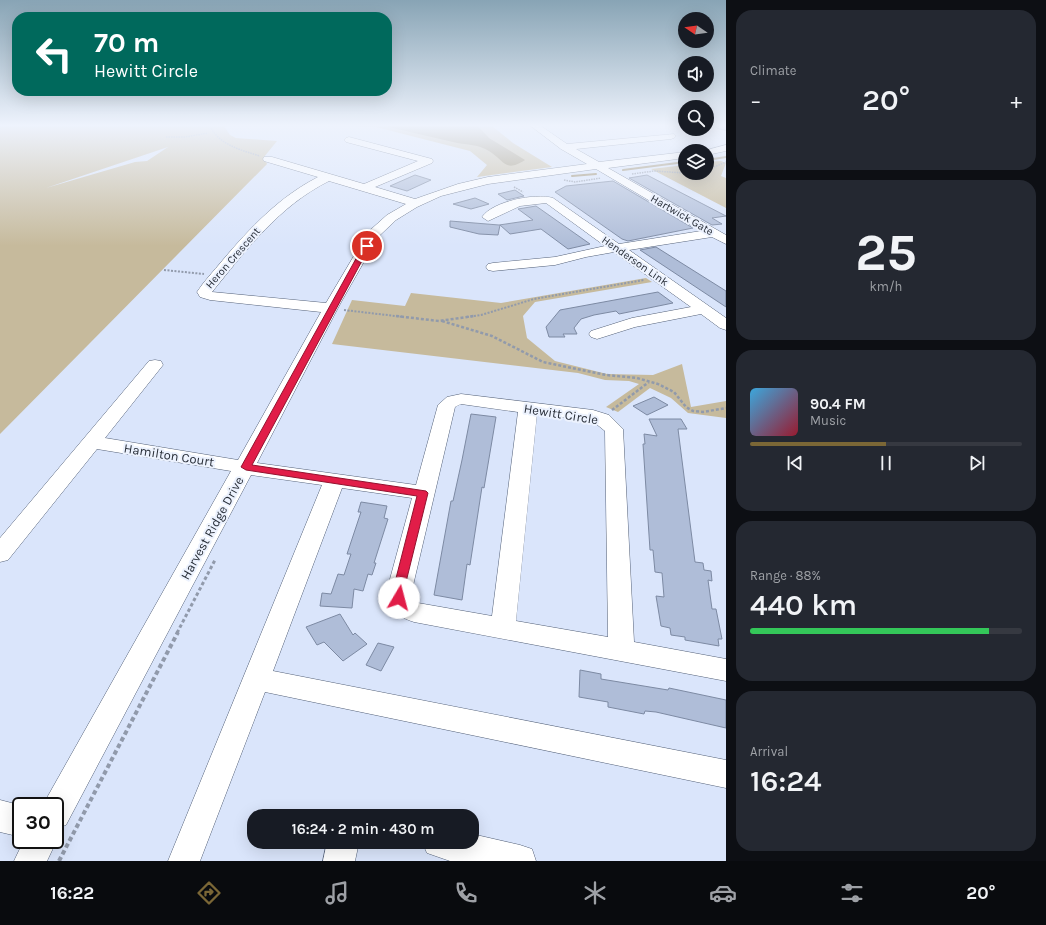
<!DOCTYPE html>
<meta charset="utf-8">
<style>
:root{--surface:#171b24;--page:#242831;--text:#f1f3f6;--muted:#9ea1a6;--line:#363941;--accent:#7b6736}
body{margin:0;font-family:Karla,sans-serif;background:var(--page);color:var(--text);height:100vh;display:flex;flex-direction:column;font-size:15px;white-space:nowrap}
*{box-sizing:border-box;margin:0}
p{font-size:13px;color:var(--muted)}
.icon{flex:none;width:22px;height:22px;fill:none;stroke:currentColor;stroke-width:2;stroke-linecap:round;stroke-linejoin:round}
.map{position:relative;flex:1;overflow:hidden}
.sheet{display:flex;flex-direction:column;gap:10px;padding:10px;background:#0d0f14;width:320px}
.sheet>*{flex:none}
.hud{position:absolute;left:12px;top:12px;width:380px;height:84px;border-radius:16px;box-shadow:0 4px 16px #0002;background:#00695c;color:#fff;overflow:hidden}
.needle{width:26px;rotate:283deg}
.buttons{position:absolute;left:678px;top:12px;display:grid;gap:8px}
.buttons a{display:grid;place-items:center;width:36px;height:36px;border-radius:50%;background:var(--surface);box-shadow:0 4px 16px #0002;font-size:20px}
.speed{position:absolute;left:12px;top:797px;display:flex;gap:8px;font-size:20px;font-weight:700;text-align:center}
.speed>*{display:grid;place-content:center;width:52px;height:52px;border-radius:50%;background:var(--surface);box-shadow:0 4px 16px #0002;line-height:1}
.speed .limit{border:2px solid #111;border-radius:6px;background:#fff;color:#111}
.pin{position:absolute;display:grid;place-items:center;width:34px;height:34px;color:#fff;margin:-17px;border:2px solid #fff;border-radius:50%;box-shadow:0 1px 4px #0007}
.me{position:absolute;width:44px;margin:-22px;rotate:8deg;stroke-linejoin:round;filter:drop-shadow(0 0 3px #0008)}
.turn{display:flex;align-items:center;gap:14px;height:84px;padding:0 16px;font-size:18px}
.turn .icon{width:52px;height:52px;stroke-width:2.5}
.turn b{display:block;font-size:28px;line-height:34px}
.big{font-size:30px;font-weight:600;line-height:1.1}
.sheet .card{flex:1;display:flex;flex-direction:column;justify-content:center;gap:6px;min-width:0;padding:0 14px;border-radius:16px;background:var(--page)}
.sheet .dial{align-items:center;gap:0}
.dial b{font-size:52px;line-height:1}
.song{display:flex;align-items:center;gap:12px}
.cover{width:48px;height:48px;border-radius:6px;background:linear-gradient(135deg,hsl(200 70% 55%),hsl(350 70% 35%))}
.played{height:4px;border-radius:2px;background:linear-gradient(90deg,var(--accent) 50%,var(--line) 50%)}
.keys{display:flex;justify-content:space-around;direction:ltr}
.heat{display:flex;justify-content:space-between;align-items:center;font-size:22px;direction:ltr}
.charge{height:6px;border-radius:3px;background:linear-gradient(90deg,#34c759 88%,var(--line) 0)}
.trip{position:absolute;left:247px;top:809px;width:232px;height:40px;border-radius:16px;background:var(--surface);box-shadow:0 4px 16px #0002;font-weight:600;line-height:40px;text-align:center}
.tab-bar{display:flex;height:64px;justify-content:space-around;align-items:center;background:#090b0e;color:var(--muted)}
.tab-bar .icon{width:28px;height:28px}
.tab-bar .active{color:var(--accent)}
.tab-bar b{font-size:18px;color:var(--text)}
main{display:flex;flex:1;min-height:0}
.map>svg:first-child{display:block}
</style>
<main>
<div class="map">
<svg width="726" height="861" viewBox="0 0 726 861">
<rect width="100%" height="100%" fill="#dae5fb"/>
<!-- green -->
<path fill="#c6ba9c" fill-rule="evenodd" d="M0,126H224L230,135L236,138L277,141L264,157L267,164L0,434ZM168,147L147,161L135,162L46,188Z
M356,126H492L513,143L552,167L477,177L487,165L470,151L376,127Z
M721,161L726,163L721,176L726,178V208L651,169L685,165V173H707V162Z
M646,278L652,282L535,302L523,316L527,338L555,361L607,374L653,375L682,364L691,407L726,401V418L688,413L671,398L650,388L618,412L606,407L639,384L629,381L605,380L578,373L332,344L352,300L405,306L411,293L501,303Z"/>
<!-- water -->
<path fill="#998b69" d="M384,126H478L489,138L525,160C505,173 505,161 489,151C478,144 465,145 453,142C430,137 407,131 384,126Z"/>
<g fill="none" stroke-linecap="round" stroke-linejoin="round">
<!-- stream -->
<path stroke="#998b69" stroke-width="2" d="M707,160L726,157
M623,170L685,162
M572,176L596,174"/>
</g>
<!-- building -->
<path fill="#afbdd8" stroke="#7d8aa3" d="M415,175L431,180L407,191L390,186Z
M647,175L726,216L712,218L722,224L712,225L629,178Z
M613,181L693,228L628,241L622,239L555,192L566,186Z
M515,190L524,196L507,200L498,194Z
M475,198L489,204L471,209L453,204Z
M536,206L590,244L568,249L541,229L510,234L500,225L498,235L479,234L450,227V221L499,225L533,220L518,209Z
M656,247L726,291V307L640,250Z
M658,292L673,303L619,314L616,311L594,315L581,319L574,328L577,334H563L565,337H549L546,327L560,310Z
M654,397L668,405L647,415L633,406Z
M471,414L496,417L484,488L482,487L470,565L467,564L462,600L434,595L451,501H453L462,460Z
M649,419H681L687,429H678L695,562L703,563L704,570L711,571L712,581L708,580L712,609H716L722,639H718L719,646L685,640V637L671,635L670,628L661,626L656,596L664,597L662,573L655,572L653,550H650L643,444H645L644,434L657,436Z
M361,502L387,506L384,518L388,519L374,563H376L372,575L368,574L363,591L354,589L352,608L320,606L322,593L331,594L338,574L344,575L351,554H347L361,512H358Z
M340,614L353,635L355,633L367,644L343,661L324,642L317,645L306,627Z
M378,643L394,647L381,671L366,665Z
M580,670L601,674V679L668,690L669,688L726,700V728L656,712L645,711L644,714L608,707V702L579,697Z"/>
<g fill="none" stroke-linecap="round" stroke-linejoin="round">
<defs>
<path id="minor" d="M531,126H541L567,144L674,134L676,136L674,138L671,139L576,149L599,162L685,152V158L608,168L726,235V244L712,237L629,250L726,318V330L720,328L701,314L635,327L597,339L591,337L589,334L591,331L632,318L691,307L614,252L586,257L555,265L493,271L488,270L486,267L488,264L493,263L555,257L605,246L546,203L520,206L488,221L482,217C493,201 535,193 553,198L619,244L701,231L596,169L488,184L441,196L417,207L396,220L378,237L340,304L257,463L416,485L438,405L447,397L461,394L593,410L609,415L623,429L634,642L726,659V681L414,622C398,617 387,608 387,590L412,498L342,488L273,671L726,760V788L265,692L200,861H168L322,485L251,475L66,825L55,829V806H43L44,803L231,471L97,449L8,560L0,562V538L149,361L155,360L161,361L163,365L105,438L238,460L321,312L210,300L200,297L197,292C204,281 214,271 222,261C250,228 279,197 318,177L264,161L263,159L264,157H272L364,184L418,161L346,142L344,140L346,138L349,137L432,159L433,161L432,163L375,187L415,199L458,184L488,177L587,164L561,149ZM329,181L406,204L387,215L368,232L326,303L212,292C247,249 279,206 329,181ZM461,404L518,412L492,616L418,603L412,599L411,594L455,407ZM537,414L590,421L595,423L605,431L608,637L516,621Z
M726,145V151L707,155V151H703Z
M0,800L23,806H21V837L0,832Z
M472,834L520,845L532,849L536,861H450L427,853L422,842H472Z
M55,835L57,840L47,861H14L24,840H55Z
M327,842H359L355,861H323Z"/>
<path id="major" d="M717,126H726V130L718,128Z"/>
</defs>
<!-- minor casing -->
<use href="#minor" stroke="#546178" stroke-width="1"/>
<!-- major casing -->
<use href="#major" stroke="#5f749d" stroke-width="2"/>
<!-- path-far4 -->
<path stroke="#919aab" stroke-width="1.5" stroke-dasharray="1.5 1" stroke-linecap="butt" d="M210,126C219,145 241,150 260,156
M166,137H185L208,133
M707,170L726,162
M632,174L654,171L685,173
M564,180L575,182L601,178
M514,187L523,192"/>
<!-- path-far3 -->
<path stroke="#919aab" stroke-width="2" stroke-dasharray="2 1.5" stroke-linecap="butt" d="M164,270L204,274
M344,310L404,317
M467,317L481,315L534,299L644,280"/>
<!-- path-far2 -->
<path stroke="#919aab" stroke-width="2.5" stroke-dasharray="3 2" stroke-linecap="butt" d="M396,316L439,321L474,316
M442,321L492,336L543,362L606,375L637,378L658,384L674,392L686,407L693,411L703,412L726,408
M612,410L649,382"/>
<!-- path-far1 -->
<path stroke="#919aab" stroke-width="3" stroke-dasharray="3.5 2.5" stroke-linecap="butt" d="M177,633L215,560"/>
<!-- path -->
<path stroke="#919aab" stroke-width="4" stroke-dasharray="4.5 3" stroke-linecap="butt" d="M59,861L178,632"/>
<!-- minor -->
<use href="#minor" fill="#fff" fill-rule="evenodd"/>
<!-- major -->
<use href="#major" fill="#b1c3e5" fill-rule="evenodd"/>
</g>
<!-- sky -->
<linearGradient id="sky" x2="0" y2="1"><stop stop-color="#88a4b5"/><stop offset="0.51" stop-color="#eef3fd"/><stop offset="1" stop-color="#eef3fd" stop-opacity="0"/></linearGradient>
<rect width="726" height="246" fill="url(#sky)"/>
<!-- route -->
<path fill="#e11d48" stroke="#92132f" d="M367,244L370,246L252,465L426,491L428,493L404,590L403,601H395L393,590L417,496L246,470L241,467L363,246Z"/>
<g text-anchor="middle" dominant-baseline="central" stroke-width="4" stroke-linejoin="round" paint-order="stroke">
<!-- far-street labels -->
<g font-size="11" fill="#272d37" stroke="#ecf2fe">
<text transform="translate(682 215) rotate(30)">Hartwick Gate</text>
<text transform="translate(233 258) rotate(-49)">Heron Crescent</text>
<text transform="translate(635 261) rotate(35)">Henderson Link</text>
</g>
<!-- street labels -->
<g font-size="13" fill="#272d37" stroke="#ecf2fe">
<text transform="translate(561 414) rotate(9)">Hewitt Circle</text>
<text transform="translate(169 455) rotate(9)">Hamilton Court</text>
<text transform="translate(212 528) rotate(-61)">Harvest Ridge Drive</text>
</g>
</g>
</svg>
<div class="buttons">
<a><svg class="needle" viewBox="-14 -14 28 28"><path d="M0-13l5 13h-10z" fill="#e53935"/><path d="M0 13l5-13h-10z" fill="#9ea1a6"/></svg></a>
<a><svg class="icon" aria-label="sound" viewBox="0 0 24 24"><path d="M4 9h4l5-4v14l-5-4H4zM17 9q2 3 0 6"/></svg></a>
<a><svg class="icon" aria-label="search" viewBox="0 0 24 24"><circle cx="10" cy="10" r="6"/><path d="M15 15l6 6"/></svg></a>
<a><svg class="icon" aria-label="layers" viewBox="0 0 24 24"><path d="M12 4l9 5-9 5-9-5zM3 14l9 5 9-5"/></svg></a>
</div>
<div class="speed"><div class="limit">30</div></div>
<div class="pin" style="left:367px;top:246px;background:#d93025"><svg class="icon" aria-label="arrive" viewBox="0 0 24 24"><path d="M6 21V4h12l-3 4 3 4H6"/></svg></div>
<svg class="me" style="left:399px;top:598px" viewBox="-20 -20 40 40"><circle r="19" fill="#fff"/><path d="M0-13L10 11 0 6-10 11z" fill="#e11d48"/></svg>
<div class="trip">16:24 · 2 min · 430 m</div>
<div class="hud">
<div class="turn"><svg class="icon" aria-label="left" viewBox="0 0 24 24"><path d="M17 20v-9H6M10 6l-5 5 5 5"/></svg><div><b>70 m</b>Hewitt Circle</div></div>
</div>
</div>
<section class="sheet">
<div class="card"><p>Climate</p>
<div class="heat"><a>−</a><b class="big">20°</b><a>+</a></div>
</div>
<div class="card dial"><b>25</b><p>km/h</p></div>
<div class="card">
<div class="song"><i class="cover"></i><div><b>90.4 FM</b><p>Music</p></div></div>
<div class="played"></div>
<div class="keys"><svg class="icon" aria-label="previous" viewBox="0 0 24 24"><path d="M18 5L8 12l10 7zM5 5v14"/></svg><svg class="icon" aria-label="pause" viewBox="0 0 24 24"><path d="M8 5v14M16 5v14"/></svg><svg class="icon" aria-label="next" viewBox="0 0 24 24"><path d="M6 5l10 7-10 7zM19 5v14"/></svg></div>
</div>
<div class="card"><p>Range · 88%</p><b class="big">440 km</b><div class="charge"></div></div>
<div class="card"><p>Arrival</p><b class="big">16:24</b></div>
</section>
</main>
<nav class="tab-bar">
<b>16:22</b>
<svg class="icon active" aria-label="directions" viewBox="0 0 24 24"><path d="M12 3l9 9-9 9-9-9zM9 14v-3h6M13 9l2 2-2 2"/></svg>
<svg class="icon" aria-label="music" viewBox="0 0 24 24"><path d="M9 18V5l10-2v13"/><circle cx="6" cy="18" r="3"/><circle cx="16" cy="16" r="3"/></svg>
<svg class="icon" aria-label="phone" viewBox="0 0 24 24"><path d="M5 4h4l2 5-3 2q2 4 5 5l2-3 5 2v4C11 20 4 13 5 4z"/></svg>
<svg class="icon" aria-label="climate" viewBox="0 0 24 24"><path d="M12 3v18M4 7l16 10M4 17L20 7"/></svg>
<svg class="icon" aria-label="car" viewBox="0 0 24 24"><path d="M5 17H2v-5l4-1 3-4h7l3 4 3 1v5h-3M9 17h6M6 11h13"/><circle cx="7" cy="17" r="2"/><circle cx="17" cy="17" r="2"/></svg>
<svg class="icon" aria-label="filters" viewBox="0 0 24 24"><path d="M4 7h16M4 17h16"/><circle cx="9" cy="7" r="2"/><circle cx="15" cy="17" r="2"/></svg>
<b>20°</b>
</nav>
